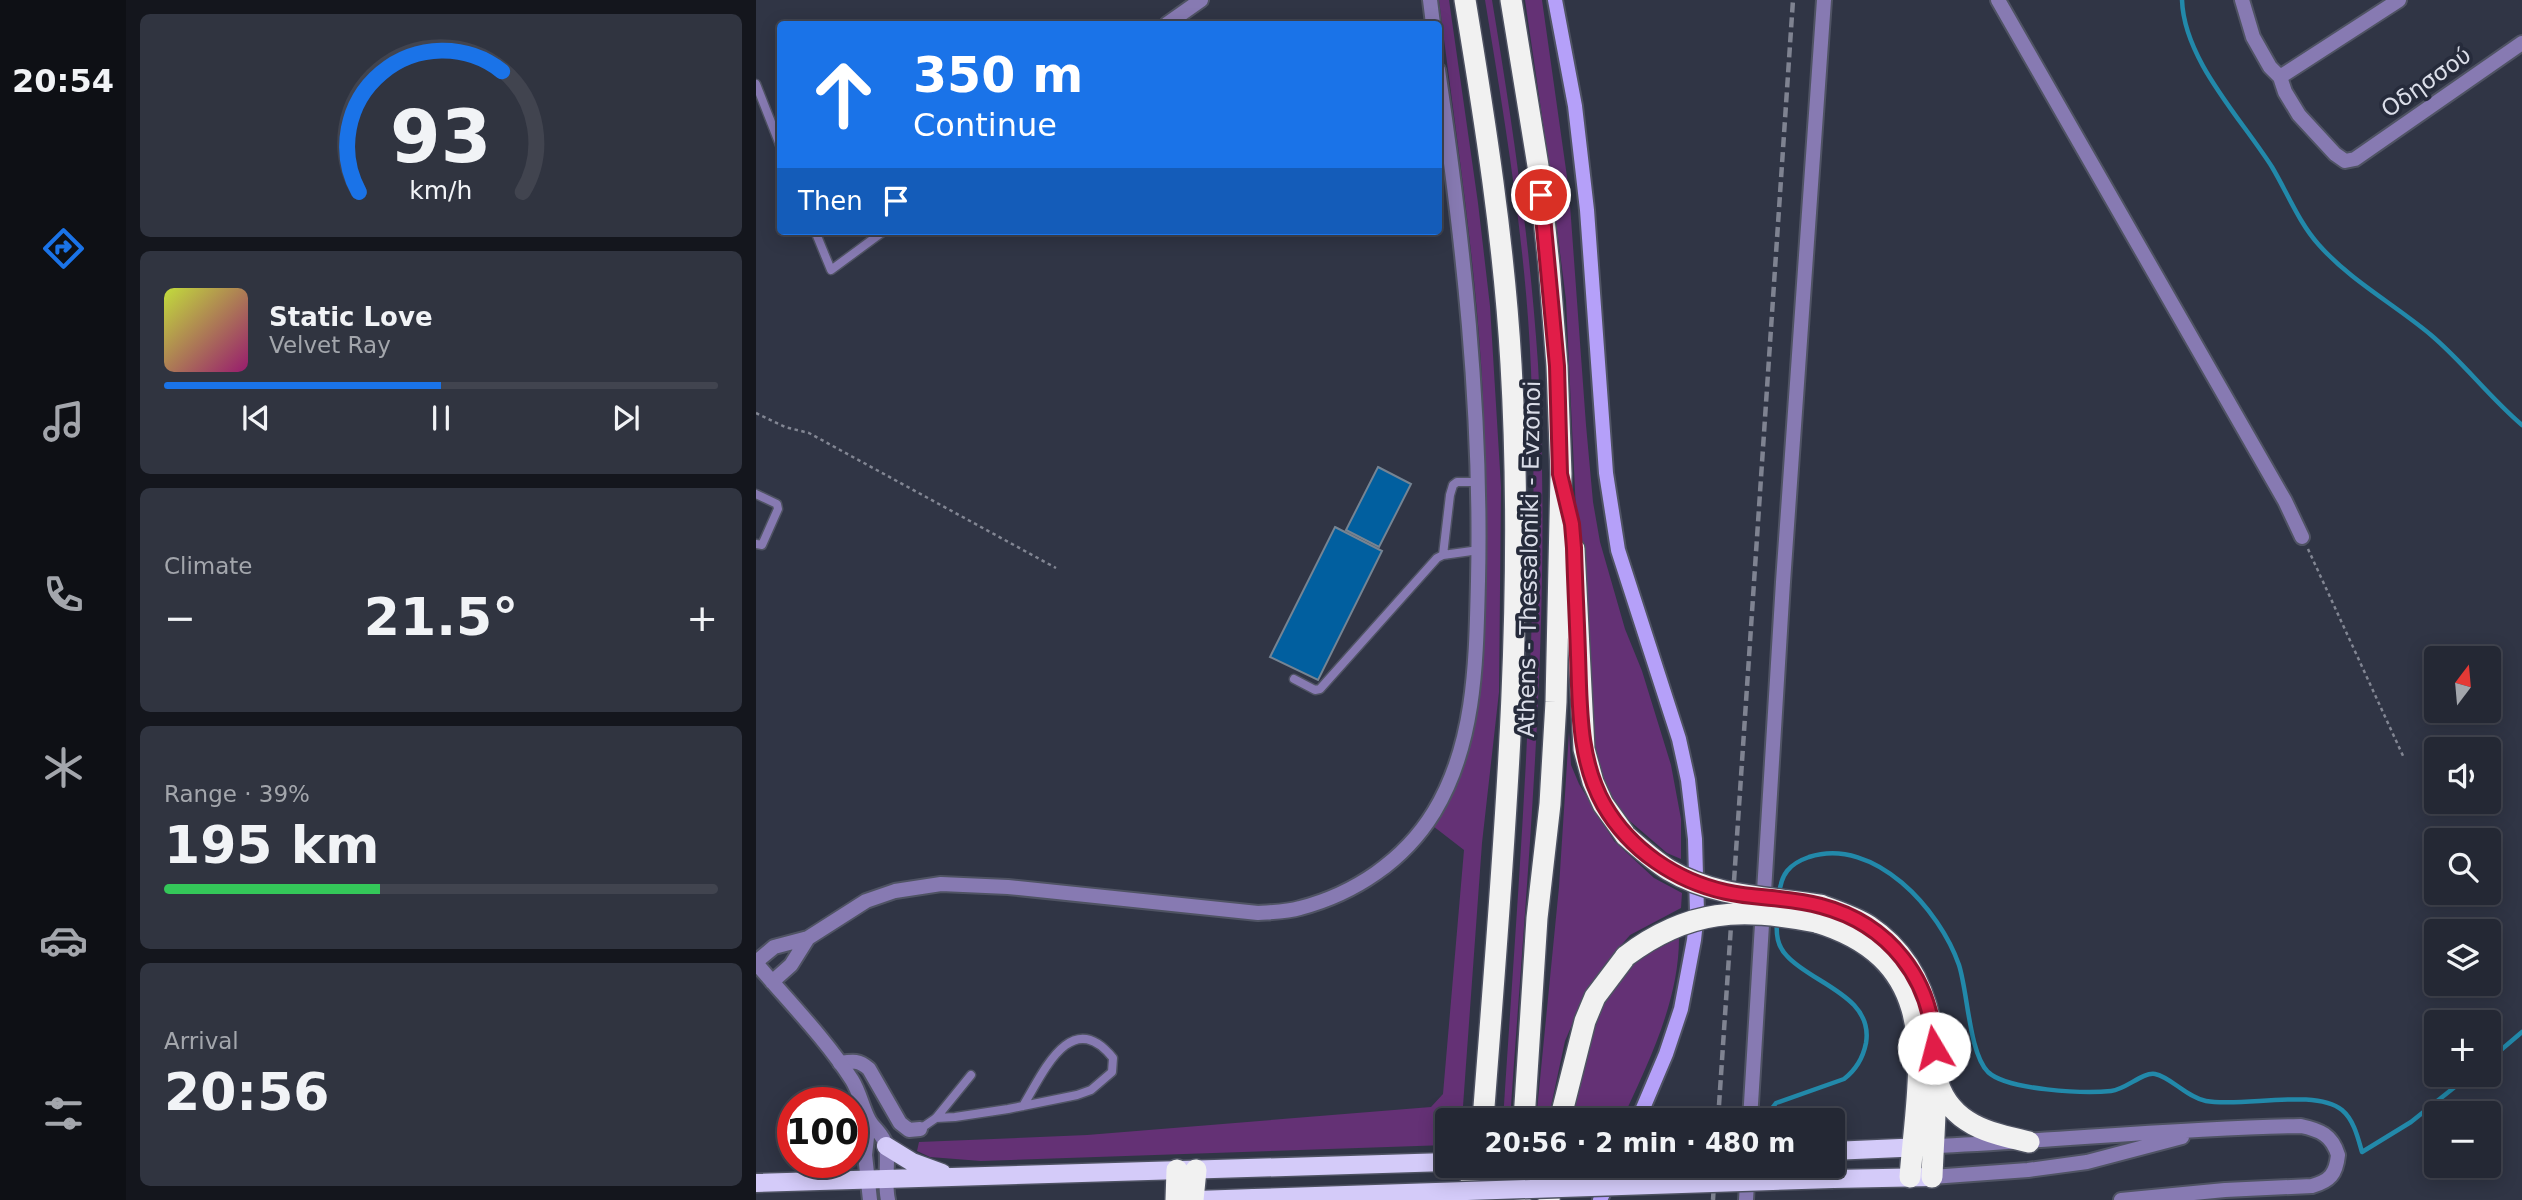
<!DOCTYPE html>
<meta charset="utf-8">
<style>
:root{--surface:#242834;--page:#303440;--text:#f1f3f6;--muted:#a3a6ac;--line:#41444f;--accent:#1a73e8}
body{margin:0;font-family:"DejaVu Sans",sans-serif;background:var(--page);color:var(--text);height:100vh;display:flex;flex-direction:column;font-size:26px;white-space:nowrap}
*{box-sizing:border-box;margin:0}
p{font-size:23px;color:var(--muted)}
.icon{flex:none;width:38px;height:38px;fill:none;stroke:currentColor;stroke-width:2;stroke-linecap:round;stroke-linejoin:round}
.map{position:relative;flex:1;overflow:hidden}
.details{display:flex;flex-direction:column;gap:14px;padding:14px;background:#14161d;width:630px}
.details>*{flex:none}
.banner{position:absolute;left:21px;top:21px;width:665px;height:214px;border-radius:7px;box-shadow:0 4px 18px #0003,0 0 0 2px var(--line);background:#1a73e8;color:#fff;overflow:hidden}
.needle{width:46px;rotate:16deg}
.fabs{position:absolute;left:1668px;top:646px;display:grid;gap:14px}
.fabs a{display:grid;place-items:center;width:77px;height:77px;border-radius:7px;background:var(--surface);box-shadow:0 4px 18px #0003,0 0 0 2px var(--line);font-size:35px}
.speed{position:absolute;left:21px;top:1087px;display:flex;gap:14px;font-size:35px;font-weight:700;text-align:center}
.speed>*{display:grid;place-content:center;width:91px;height:91px;border-radius:50%;background:var(--surface);box-shadow:0 4px 18px #0003,0 0 0 2px var(--line);line-height:1}
.speed .limit{border:10px solid #d22;background:#fff;color:#111}
.pin{position:absolute;display:grid;place-items:center;width:60px;height:60px;color:#fff;margin:-30px;border:4px solid #fff;border-radius:50%;box-shadow:0 2px 7px #0007}
.me{position:absolute;width:77px;margin:-38px;rotate:352deg;stroke-linejoin:round;filter:drop-shadow(0 0 5px #0008)}
.turn{display:flex;align-items:center;gap:24px;height:147px;padding:0 21px;font-size:32px}
.turn .icon{width:91px;height:91px;stroke-width:2.5}
.turn b{display:block;font-size:49px;line-height:60px}
.then{display:flex;align-items:center;height:66px;padding:0 21px;background:#0003;gap:14px;font-size:26px}
.big{font-size:52px;font-weight:700;line-height:1.1}
.details .widget{flex:1;display:flex;flex-direction:column;justify-content:center;gap:10px;min-width:0;padding:0 24px;border-radius:10px;background:var(--page)}
.details .dial{align-items:center;gap:0}
.dial svg{height:182px;overflow:visible;fill:none;stroke:var(--line);stroke-width:7;stroke-linecap:round;text-anchor:middle}
.dial text{fill:var(--text);stroke:none}
.song{display:flex;align-items:center;gap:21px}
.cover{width:84px;height:84px;border-radius:10px;background:linear-gradient(135deg,hsl(70 70% 55%),hsl(320 70% 35%))}
.played{height:7px;border-radius:4px;background:linear-gradient(90deg,var(--accent) 50%,var(--line) 50%)}
.keys{display:flex;justify-content:space-around;direction:ltr}
.heat{display:flex;justify-content:space-between;align-items:center;font-size:38px;direction:ltr}
.charge{height:10px;border-radius:5px;background:linear-gradient(90deg,#34c759 39%,var(--line) 0)}
.trip{position:absolute;left:679px;top:1108px;width:410px;height:70px;border-radius:7px;background:var(--surface);box-shadow:0 4px 18px #0003,0 0 0 2px var(--line);font-weight:700;line-height:70px;text-align:center}
main{display:flex;flex:1;min-height:0}
.tabs{display:flex;flex-direction:column;width:126px;justify-content:space-around;align-items:center;background:#0e1015;color:var(--muted)}
.tabs .icon{width:49px;height:49px}
.tabs .current{color:var(--accent)}
.tabs b{font-size:32px;color:var(--text)}
.map>svg:first-child{display:block}
</style>
<main>
<nav class="tabs">
<b>20:54</b>
<svg class="icon current" aria-label="directions" viewBox="0 0 24 24"><path d="M12 3l9 9-9 9-9-9zM9 14v-3h6M13 9l2 2-2 2"/></svg>
<svg class="icon" aria-label="music" viewBox="0 0 24 24"><path d="M9 18V5l10-2v13"/><circle cx="6" cy="18" r="3"/><circle cx="16" cy="16" r="3"/></svg>
<svg class="icon" aria-label="phone" viewBox="0 0 24 24"><path d="M5 4h4l2 5-3 2q2 4 5 5l2-3 5 2v4C11 20 4 13 5 4z"/></svg>
<svg class="icon" aria-label="climate" viewBox="0 0 24 24"><path d="M12 3v18M4 7l16 10M4 17L20 7"/></svg>
<svg class="icon" aria-label="car" viewBox="0 0 24 24"><path d="M5 17H2v-5l4-1 3-4h7l3 4 3 1v5h-3M9 17h6M6 11h13"/><circle cx="7" cy="17" r="2"/><circle cx="17" cy="17" r="2"/></svg>
<svg class="icon" aria-label="filters" viewBox="0 0 24 24"><path d="M4 7h16M4 17h16"/><circle cx="9" cy="7" r="2"/><circle cx="15" cy="17" r="2"/></svg>
</nav>
<section class="details">
<div class="widget dial"><svg viewBox="0 0 100 80">
<path d="M14 69A42 42 0 1 1 86 69"/>
<path d="M14 69A42 42 0 0 1 77 16" stroke="#1a73e8"/>
<text x="50" y="56" font-size="32" font-weight="700">93</text>
<text x="50" y="72" font-size="11">km/h</text>
</svg></div>
<div class="widget">
<div class="song"><i class="cover"></i><div><b>Static Love</b><p>Velvet Ray</p></div></div>
<div class="played"></div>
<div class="keys"><svg class="icon" aria-label="previous" viewBox="0 0 24 24"><path d="M18 5L8 12l10 7zM5 5v14"/></svg><svg class="icon" aria-label="pause" viewBox="0 0 24 24"><path d="M8 5v14M16 5v14"/></svg><svg class="icon" aria-label="next" viewBox="0 0 24 24"><path d="M6 5l10 7-10 7zM19 5v14"/></svg></div>
</div>
<div class="widget"><p>Climate</p>
<div class="heat"><a>−</a><b class="big">21.5°</b><a>+</a></div>
</div>
<div class="widget"><p>Range · 39%</p><b class="big">195 km</b><div class="charge"></div></div>
<div class="widget"><p>Arrival</p><b class="big">20:56</b></div>
</section>
<div class="map">
<svg width="1766" height="1200" viewBox="0 0 1766 1200">
<rect width="100%" height="100%" fill="#303545"/>
<!-- green -->
<path fill="#643175" d="M683,0H693L722,203L734,306L745,487L743,692L726,843L706,1120H691V1145L225,1161L174,1157L161,1151L163,1142L331,1135L675,1107L687,1094L708,850L677,826L707,763L717,734L722,696C725,585 733,473 725,363C717,241 698,121 683,0Z
M729,0H736C756,121 774,242 782,364C797,616 771,869 754,1120H747C763,870 785,620 775,370C770,246 749,122 729,0Z
M769,0H786L813,191L830,425L837,502L844,542L869,629L886,671L915,765L925,819V859L911,853L868,816L848,783L835,739L830,602L820,511L810,300L792,157Z
M813,732L815,765L823,784L858,841L898,878L926,893L925,908L874,935L850,963L829,994L809,1041L792,1120H780L803,887Z
M923,938C923,1002 892,1063 866,1120H810C820,1078 835,1007 864,975C879,959 903,948 923,938Z"/>
<g fill="none" stroke-linecap="round" stroke-linejoin="round">
<!-- stream -->
<path stroke="#2289aa" stroke-width="4.5" d="M1426,0C1428,60 1485,118 1516,167C1531,192 1543,223 1563,245C1595,281 1638,304 1675,335C1708,363 1733,397 1766,425
M1023,895C1025,874 1033,864 1053,857C1119,836 1184,910 1203,965C1212,993 1213,1053 1232,1072C1251,1090 1329,1094 1355,1091C1371,1089 1386,1072 1399,1074C1415,1077 1430,1097 1450,1101C1486,1108 1558,1088 1586,1110C1598,1120 1602,1138 1606,1152L1655,1122L1715,1074
M1732,1061L1766,1032
M1007,1120L1020,1103L1088,1079C1101,1069 1107,1058 1110,1043C1118,996 1055,983 1031,956C1021,946 1020,934 1021,921"/>
</g>
<!-- building -->
<path fill="#015f9f" stroke="#758493" stroke-width="2" d="M622,467L655,484L623,547L590,530Z
M579,527L626,551L562,680L514,657Z"/>
<g fill="none" stroke-linecap="round" stroke-linejoin="round">
<defs>
<path id="service" d="M0,84L24,145
M59,231L75,270L128,231
M0,494L21,504L22,509L6,545L0,544
M687,555L694,495L697,485L701,482H722
M538,679L559,690L564,689L681,558L687,555L723,550
M180,1118L199,1117L252,1109L321,1095L335,1090L356,1072L357,1058C315,1006 287,1073 267,1106
M164,1129L180,1118L215,1075"/>
<path id="minor" d="M1242,0L1529,501L1546,537
M1486,0L1497,37L1514,67L1524,77L1529,92L1543,115L1579,154L1589,161L1599,159L1766,43
M411,24L445,0
M1524,77L1643,0
M84,1063C97,1061 103,1060 113,1069L144,1123L153,1130L164,1129
M994,1120L1027,582L1068,0
M1177,1146C1300,1141 1422,1128 1545,1126C1564,1130 1576,1135 1582,1155C1580,1174 1574,1181 1556,1186L1469,1190L1365,1200
M1176,1177L1272,1170L1331,1162L1426,1137
M990,1200L992,1166"/>
<path id="tertiary" d="M674,0L677,24
M0,962L18,947L52,938L110,901L139,891L185,884L252,887L502,913C516,912 531,912 544,908C598,894 648,861 678,812C720,743 720,659 722,581C726,410 707,239 682,70
M0,963C32,1001 69,1038 96,1080C104,1093 106,1107 113,1120C118,1129 128,1135 130,1146C133,1163 128,1182 132,1200
M16,982L35,965L52,938
M113,1120L109,1155L114,1200"/>
<path id="secondary" d="M799,0L819,106L831,210L850,473L862,550L923,739L932,780L939,839L941,912L938,940L925,1009L910,1054L882,1120
M844,1200L860,1166"/>
<path id="primary" d="M130,1146L156,1162L186,1173
M1076,1151L1167,1147
M1077,1179L1176,1177
M0,1183L691,1162
M441,1200L498,1198"/>
<path id="motorway" d="M709,0C729,121 748,242 755,364C770,617 746,869 727,1120
M755,0L783,172L793,266L801,366L805,474L800,702L794,804L781,918L768,1120
M818,549L828,749L837,782L847,804L870,836
M1064,905C1081,911 1099,917 1113,926C1197,982 1179,1090 1176,1177
M1060,922C1192,962 1162,1071 1154,1177
M1182,1083C1196,1125 1234,1133 1273,1142
M804,1120L829,1021L839,997L870,956
M420,1200L421,1170
M437,1200L440,1170
M711,1200L719,1166
M764,1200L766,1166
M793,1200L797,1166"/>
</defs>
<!-- service casing -->
<use href="#service" stroke="#4f5363" stroke-width="11"/>
<!-- minor casing -->
<use href="#minor" stroke="#4f5363" stroke-width="18"/>
<!-- tertiary casing -->
<use href="#tertiary" stroke="#4f5363" stroke-width="18"/>
<!-- secondary casing -->
<use href="#secondary" stroke="#4f5363" stroke-width="18"/>
<!-- primary casing -->
<use href="#primary" stroke="#4f5363" stroke-width="21"/>
<!-- motorway casing -->
<use href="#motorway" stroke="#4f5363" stroke-width="24"/>
<!-- path -->
<path stroke="#828693" stroke-width="2.5" stroke-dasharray="3.5 3.5" stroke-linecap="butt" d="M0,413L29,427L53,433L300,568
M1552,549L1648,758"/>
<!-- service -->
<use href="#service" stroke="#877ab2" stroke-width="8"/>
<!-- minor -->
<use href="#minor" stroke="#877ab2" stroke-width="14"/>
<!-- tertiary -->
<use href="#tertiary" stroke="#877ab2" stroke-width="14"/>
<!-- secondary -->
<use href="#secondary" stroke="#b5a0f9" stroke-width="14"/>
<!-- primary -->
<use href="#primary" stroke="#d4cbf9" stroke-width="18"/>
<!-- motorway -->
<use href="#motorway" stroke="#f1f1f1" stroke-width="21"/>
<!-- rail -->
<path stroke="#7f8391" stroke-width="4.5" stroke-dasharray="10 5" stroke-linecap="butt" d="M962,1120L1037,0
M957,1200L959,1166"/>
<defs>
<path id="primary-bridge" d="M498,1198L1077,1179"/>
<path id="motorway-bridge" d="M870,836C884,848 897,860 913,870C958,897 1013,897 1064,905
M870,956C932,909 986,907 1060,922"/>
</defs>
<!-- primary-bridge casing -->
<use href="#primary-bridge" stroke="#4f5363" stroke-width="21" stroke-linecap="butt"/>
<!-- motorway-bridge casing -->
<use href="#motorway-bridge" stroke="#4f5363" stroke-width="24" stroke-linecap="butt"/>
<!-- primary-bridge -->
<use href="#primary-bridge" stroke="#d4cbf9" stroke-width="18"/>
<!-- motorway-bridge -->
<use href="#motorway-bridge" stroke="#f1f1f1" stroke-width="21"/>
</g>
<g fill="none" stroke-linecap="round" stroke-linejoin="round">
<defs>
<path id="route" d="M785,195L801,366L804,474L816,524L818,548C819,584 821,619 822,655C824,706 822,759 848,805C874,850 920,881 970,892C1001,899 1034,897 1065,906C1133,924 1176,979 1178,1048"/>
</defs>
<!-- route casing -->
<use href="#route" stroke="#92132f" stroke-width="18"/>
<!-- route -->
<use href="#route" stroke="#e11d48" stroke-width="12"/>
</g>
<g text-anchor="middle" dominant-baseline="central" stroke-width="7" stroke-linejoin="round" paint-order="stroke">
<!-- street labels -->
<g font-size="23" fill="#dbdee9" stroke="#262b3b">
<text transform="translate(1670 82) rotate(-35)">Οδησσού</text>
<text transform="translate(773 559) rotate(-89)">Athens - Thessaloniki - Evzonoi</text>
</g>
</g>
</svg>
<div class="fabs">
<a><svg class="needle" viewBox="-14 -14 28 28"><path d="M0-13l5 13h-10z" fill="#e53935"/><path d="M0 13l5-13h-10z" fill="#a3a6ac"/></svg></a>
<a><svg class="icon" aria-label="sound" viewBox="0 0 24 24"><path d="M4 9h4l5-4v14l-5-4H4zM17 9q2 3 0 6"/></svg></a>
<a><svg class="icon" aria-label="search" viewBox="0 0 24 24"><circle cx="10" cy="10" r="6"/><path d="M15 15l6 6"/></svg></a>
<a><svg class="icon" aria-label="layers" viewBox="0 0 24 24"><path d="M12 4l9 5-9 5-9-5zM3 14l9 5 9-5"/></svg></a>
<a>+</a>
<a>−</a>
</div>
<div class="speed"><div class="limit">100</div></div>
<div class="pin" style="left:785px;top:195px;background:#d93025"><svg class="icon" aria-label="arrive" viewBox="0 0 24 24"><path d="M6 21V4h12l-3 4 3 4H6"/></svg></div>
<svg class="me" style="left:1178px;top:1048px" viewBox="-20 -20 40 40"><circle r="19" fill="#fff"/><path d="M0-13L10 11 0 6-10 11z" fill="#e11d48"/></svg>
<div class="trip">20:56 · 2 min · 480 m</div>
<div class="banner">
<div class="turn"><svg class="icon" aria-label="ahead" viewBox="0 0 24 24"><path d="M12 20V5M6 11l6-6 6 6"/></svg><div><b>350 m</b>Continue</div></div>
<div class="then">Then<svg class="icon" aria-label="arrive" viewBox="0 0 24 24"><path d="M6 21V4h12l-3 4 3 4H6"/></svg></div>
</div>
</div>
</main>
